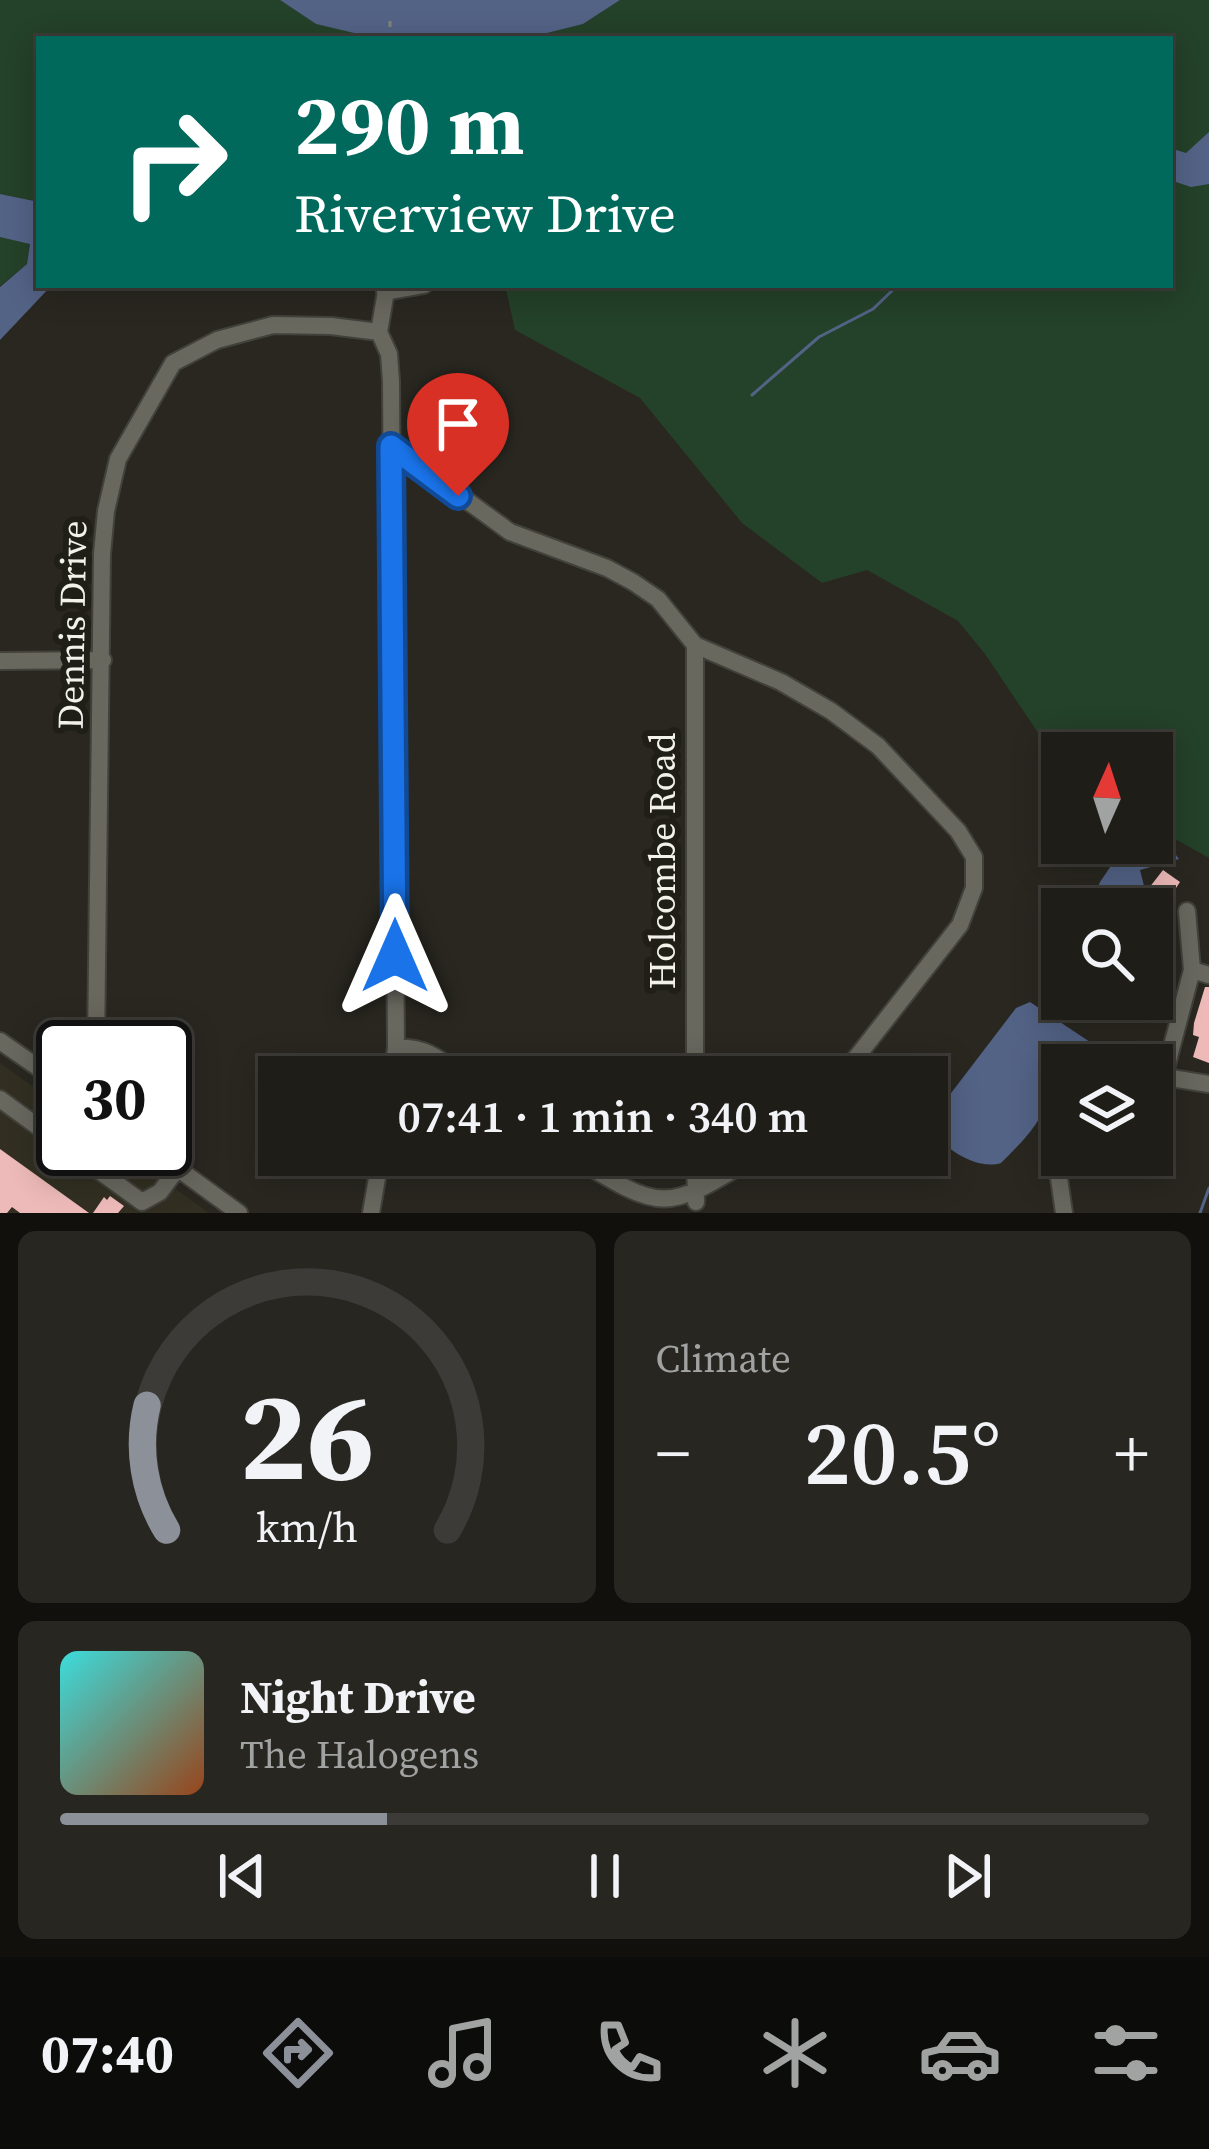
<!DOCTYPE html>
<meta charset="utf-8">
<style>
:root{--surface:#1f1d18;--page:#272621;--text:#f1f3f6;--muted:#a1a2a2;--line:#3c3b37;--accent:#8c9099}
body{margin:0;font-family:"Source Serif 4",serif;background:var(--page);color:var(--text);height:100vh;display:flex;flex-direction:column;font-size:45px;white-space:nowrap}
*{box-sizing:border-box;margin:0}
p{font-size:39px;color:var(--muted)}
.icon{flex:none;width:66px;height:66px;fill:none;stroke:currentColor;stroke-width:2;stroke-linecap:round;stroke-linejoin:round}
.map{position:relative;height:1213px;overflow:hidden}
.side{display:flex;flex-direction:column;gap:18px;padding:18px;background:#11100d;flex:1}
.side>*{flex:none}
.guide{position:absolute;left:36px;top:36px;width:1137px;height:252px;border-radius:0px;box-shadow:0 6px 30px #0003,0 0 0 3px var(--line);background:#00695c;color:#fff;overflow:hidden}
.needle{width:78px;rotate:3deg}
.buttons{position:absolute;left:1041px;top:732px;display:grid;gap:24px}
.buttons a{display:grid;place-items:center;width:132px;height:132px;border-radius:0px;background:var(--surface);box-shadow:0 6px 30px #0003,0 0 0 3px var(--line);font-size:60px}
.speed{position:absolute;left:36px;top:1020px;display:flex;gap:24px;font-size:60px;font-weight:700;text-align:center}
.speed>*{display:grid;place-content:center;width:156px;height:156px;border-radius:50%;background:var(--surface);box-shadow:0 6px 30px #0003,0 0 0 3px var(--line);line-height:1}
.speed .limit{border:6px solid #111;border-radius:18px;background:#fff;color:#111}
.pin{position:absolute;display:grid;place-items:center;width:102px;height:102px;color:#fff;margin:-123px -51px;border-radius:50% 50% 50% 0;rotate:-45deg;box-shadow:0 0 12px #0007}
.pin .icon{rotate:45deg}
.me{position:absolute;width:132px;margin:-66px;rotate:0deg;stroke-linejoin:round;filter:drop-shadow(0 0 9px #0008)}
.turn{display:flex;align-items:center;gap:42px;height:252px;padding:0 60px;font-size:54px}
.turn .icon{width:156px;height:156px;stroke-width:2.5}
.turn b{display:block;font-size:84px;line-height:102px}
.big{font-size:90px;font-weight:600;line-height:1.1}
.side .card{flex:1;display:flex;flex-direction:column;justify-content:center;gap:18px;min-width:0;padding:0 42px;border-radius:18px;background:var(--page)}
.side .dial{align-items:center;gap:0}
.dial svg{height:312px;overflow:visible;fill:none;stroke:var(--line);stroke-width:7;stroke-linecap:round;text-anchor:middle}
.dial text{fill:var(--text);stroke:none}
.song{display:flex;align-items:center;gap:36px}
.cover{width:144px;height:144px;border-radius:18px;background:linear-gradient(135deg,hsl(180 70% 55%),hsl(20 70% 35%))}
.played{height:12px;border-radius:6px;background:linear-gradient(90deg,var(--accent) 30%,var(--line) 30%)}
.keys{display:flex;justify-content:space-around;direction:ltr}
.heat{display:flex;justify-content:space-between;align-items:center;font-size:66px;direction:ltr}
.side .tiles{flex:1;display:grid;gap:18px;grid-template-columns:1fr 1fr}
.card:last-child{grid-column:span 2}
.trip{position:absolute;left:258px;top:1056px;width:690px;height:120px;border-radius:0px;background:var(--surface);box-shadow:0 6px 30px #0003,0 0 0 3px var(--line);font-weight:600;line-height:120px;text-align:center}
.tabs{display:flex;height:192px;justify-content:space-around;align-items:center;background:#0c0c0a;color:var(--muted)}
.tabs .icon{width:84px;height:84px}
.tabs .selected{color:var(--accent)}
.tabs b{font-size:54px;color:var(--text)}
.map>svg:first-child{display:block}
</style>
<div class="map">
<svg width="1209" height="1213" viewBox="0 0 1209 1213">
<rect width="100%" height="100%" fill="#292720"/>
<!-- built -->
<path fill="#322f22" d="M0,1063L63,1108V1149H120L209,1213H0Z"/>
<!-- green -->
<path fill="#244129" d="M0,0H280L316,24L363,34V39H39V202L0,194Z
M620,0H1209V858L1152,826V753H1062V760L1051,752L985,654L958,621L867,570L822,583L742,523L640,398L515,330L505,285H1170V39H523L583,24Z
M7,236L30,243L27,264L0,286V237Z"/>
<!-- water -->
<path fill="#536386" d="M280,0H620L583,24L523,39H380L316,24Z
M1209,132V184L1191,187L1170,180V148L1186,153Z
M0,194L39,202V285H52L0,340V287L27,264L30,244L0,237Z
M1150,847L1166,856L1176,855L1179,859L1140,870L1146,894L1145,909H1089L1100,882L1123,848Z
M1030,1002L1096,1046L1094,1054L1079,1065H1062V1090L1048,1100C1039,1126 1021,1143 1001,1163C976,1171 937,1146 929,1122L1016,1008Z"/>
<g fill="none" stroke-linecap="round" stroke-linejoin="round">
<!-- stream -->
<path stroke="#536386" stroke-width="3" d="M752,395L819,337L873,309L898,285
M1200,1213L1209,1188"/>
</g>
<!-- building -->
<path fill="#edbab9" d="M1163,870L1180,882L1168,900L1175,906L1169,914L1175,919L1170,927L1176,938L1171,945L1152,930V912L1157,907L1150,902L1156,893L1149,888Z
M1205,987H1209V1063L1193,1057L1199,1037L1193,1035L1194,1023Z
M0,1149L89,1213H20L12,1207L7,1213H0Z
M110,1196L124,1206L118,1213H93L104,1197L107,1200Z"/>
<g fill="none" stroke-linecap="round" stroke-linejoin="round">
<defs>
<path id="minor" d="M385,292L424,285
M379,332L389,354L391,381L396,1048L392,1077
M379,332L387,285
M391,445L510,532L607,568L633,582L658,599L695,645L781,682L831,711L878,746L958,831L974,857V888L960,925L841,1077
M0,661L103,660
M1192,970L1209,975
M0,1041L63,1085
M96,1047L102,554L106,511L118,459L173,363L217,340L273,325L331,326L379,332
M396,1048C425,1045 442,1061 463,1077
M1109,1065L1127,1061L1141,1065
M1152,1070L1171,1078L1209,1084
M1164,1076L1192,970L1187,911
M695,1077V645
M0,1099L63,1145
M1062,1121L1056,1157L1064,1213
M69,1149L142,1202L160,1192L178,1168
M151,1149L239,1213
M570,1155C664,1213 664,1213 758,1155
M695,1155L696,1202
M371,1213L381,1155"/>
</defs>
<!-- minor casing -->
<use href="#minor" stroke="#42423c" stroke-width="20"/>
<!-- path -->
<path stroke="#83817b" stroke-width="3" stroke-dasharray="6 6" stroke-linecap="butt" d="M390,39V18"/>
<!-- minor -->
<use href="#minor" stroke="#69685f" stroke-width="16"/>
</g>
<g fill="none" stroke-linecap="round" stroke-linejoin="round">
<defs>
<path id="route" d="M395,956L391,446L458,496"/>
</defs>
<!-- route casing -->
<use href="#route" stroke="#114b97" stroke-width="30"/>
<!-- route -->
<use href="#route" stroke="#1a73e8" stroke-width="21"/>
</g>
<g text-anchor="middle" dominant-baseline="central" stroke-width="12" stroke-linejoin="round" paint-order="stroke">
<!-- street labels -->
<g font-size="36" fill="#f2f1ec" stroke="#1f1e17">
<text transform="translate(72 625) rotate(-89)">Dennis Drive</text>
<text transform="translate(662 861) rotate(-90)">Holcombe Road</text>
</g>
</g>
</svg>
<div class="buttons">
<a><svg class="needle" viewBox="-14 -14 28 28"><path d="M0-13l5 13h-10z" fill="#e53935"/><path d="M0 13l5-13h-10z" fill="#a1a2a2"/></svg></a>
<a><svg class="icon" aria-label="search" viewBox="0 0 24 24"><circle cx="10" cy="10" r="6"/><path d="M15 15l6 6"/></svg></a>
<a><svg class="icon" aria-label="layers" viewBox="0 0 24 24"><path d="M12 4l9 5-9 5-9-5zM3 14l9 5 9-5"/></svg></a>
</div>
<div class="speed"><div class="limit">30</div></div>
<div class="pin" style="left:458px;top:496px;background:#d93025"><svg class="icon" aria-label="arrive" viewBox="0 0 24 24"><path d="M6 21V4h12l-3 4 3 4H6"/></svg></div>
<svg class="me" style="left:395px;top:956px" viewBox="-20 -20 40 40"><path d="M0-17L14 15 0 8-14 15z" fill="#1a73e8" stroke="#fff" stroke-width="4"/></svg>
<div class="trip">07:41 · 1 min · 340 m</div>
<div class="guide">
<div class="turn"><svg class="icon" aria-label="right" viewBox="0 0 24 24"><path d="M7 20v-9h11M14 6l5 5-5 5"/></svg><div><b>290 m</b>Riverview Drive</div></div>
</div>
</div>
<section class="side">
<div class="tiles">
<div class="card dial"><svg viewBox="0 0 100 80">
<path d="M14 69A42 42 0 1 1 86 69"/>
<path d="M14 69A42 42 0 0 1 9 37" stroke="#8c9099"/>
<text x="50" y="56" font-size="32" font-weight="700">26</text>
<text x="50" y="72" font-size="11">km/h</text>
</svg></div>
<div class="card"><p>Climate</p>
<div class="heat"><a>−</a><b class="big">20.5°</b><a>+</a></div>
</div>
<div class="card">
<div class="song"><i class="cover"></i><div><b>Night Drive</b><p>The Halogens</p></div></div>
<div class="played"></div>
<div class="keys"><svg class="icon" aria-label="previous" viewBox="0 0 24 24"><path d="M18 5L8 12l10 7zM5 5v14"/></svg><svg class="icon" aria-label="pause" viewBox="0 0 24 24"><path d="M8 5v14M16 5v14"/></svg><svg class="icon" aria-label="next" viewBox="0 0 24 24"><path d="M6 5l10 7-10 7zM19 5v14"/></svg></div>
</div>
</div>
</section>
<nav class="tabs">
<b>07:40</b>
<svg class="icon selected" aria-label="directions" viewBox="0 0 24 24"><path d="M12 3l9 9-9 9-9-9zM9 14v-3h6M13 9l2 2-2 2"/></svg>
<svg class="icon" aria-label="music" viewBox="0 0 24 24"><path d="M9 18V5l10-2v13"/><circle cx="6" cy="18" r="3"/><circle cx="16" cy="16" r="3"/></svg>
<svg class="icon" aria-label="phone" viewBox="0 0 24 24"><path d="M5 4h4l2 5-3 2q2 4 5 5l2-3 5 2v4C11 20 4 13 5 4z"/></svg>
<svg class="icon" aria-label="climate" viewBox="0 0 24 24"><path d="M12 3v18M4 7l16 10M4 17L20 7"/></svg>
<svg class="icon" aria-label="car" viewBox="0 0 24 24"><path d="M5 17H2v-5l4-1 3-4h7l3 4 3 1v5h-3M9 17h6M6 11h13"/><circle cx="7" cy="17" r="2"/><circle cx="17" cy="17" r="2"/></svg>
<svg class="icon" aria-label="filters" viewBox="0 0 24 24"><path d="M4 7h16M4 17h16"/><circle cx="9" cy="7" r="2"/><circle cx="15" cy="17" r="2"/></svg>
</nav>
